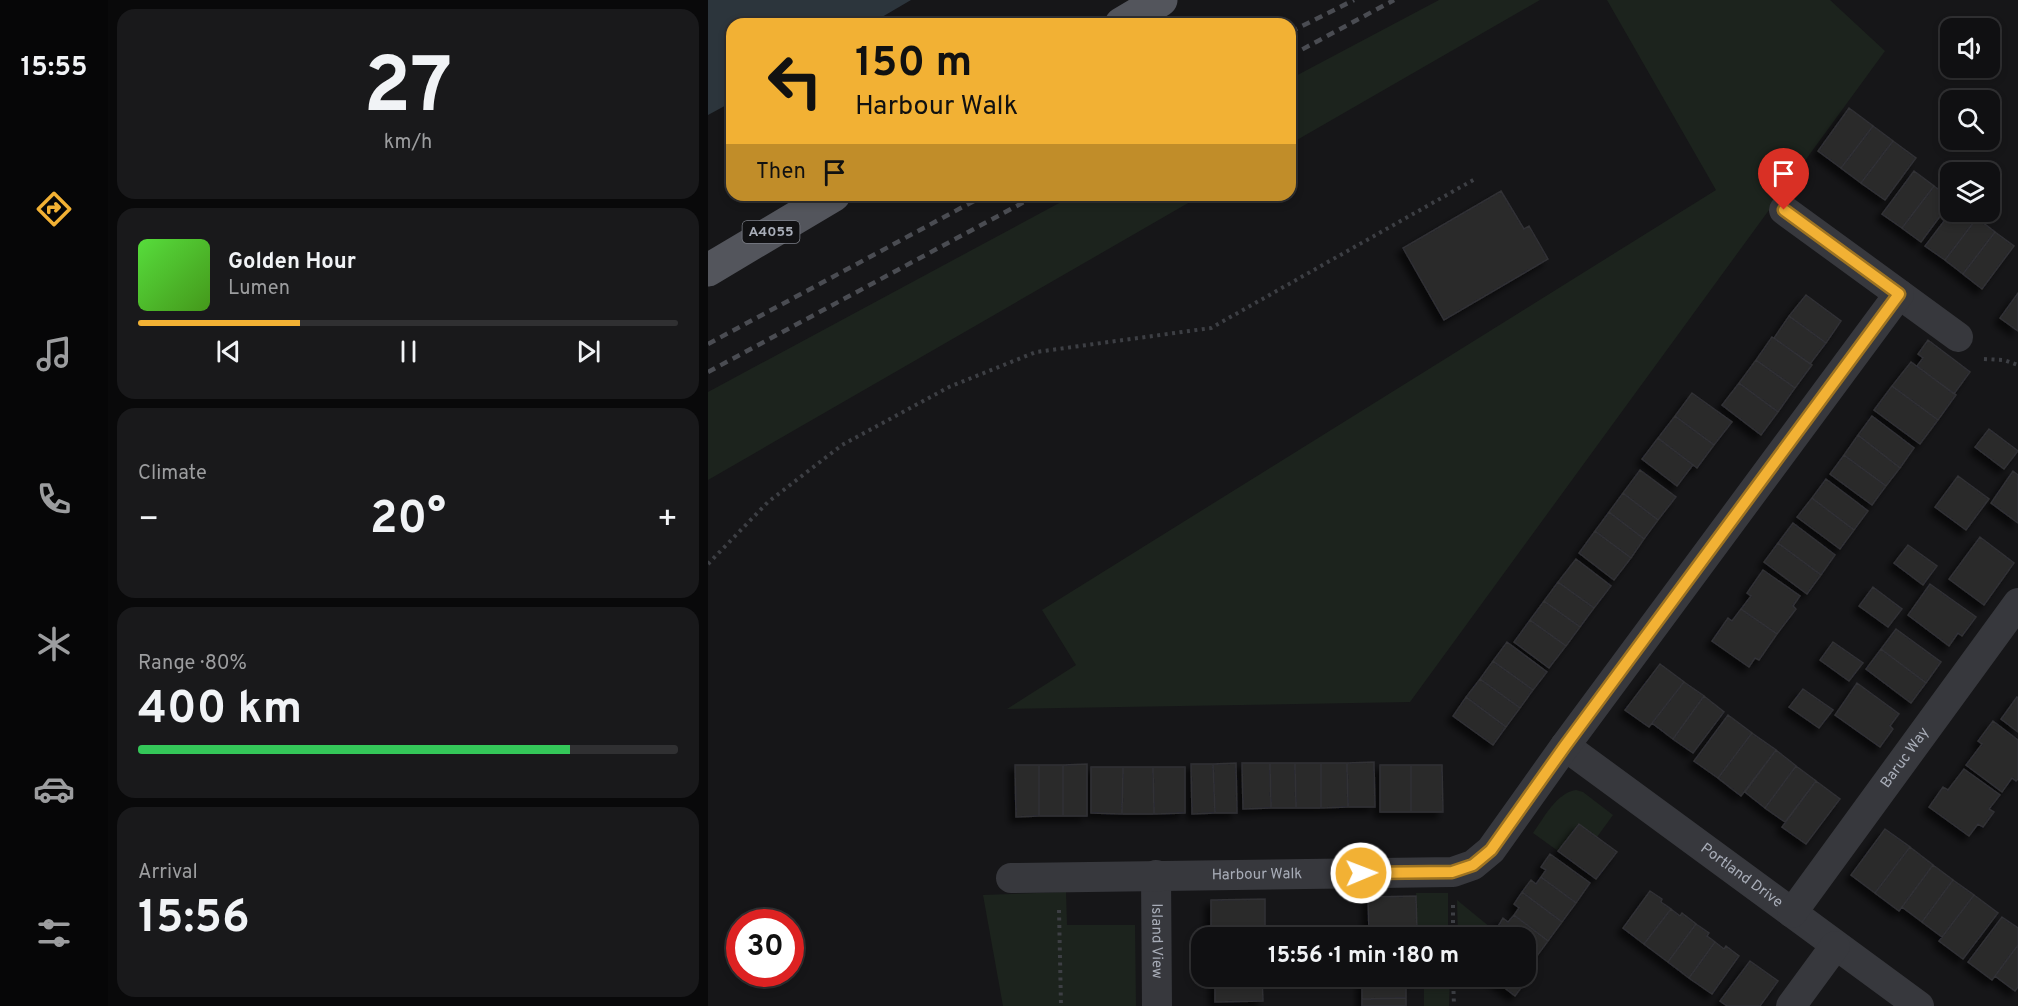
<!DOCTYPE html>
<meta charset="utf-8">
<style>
:root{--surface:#101012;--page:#19191b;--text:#f1f3f6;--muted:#9c9d9f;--line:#303032;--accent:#f2b134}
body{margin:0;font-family:Overpass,sans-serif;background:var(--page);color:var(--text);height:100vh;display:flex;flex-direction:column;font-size:22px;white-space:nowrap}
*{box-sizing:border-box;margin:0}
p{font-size:20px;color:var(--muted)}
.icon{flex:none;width:33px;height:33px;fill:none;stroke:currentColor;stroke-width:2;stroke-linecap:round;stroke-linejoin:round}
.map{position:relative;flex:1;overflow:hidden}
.panel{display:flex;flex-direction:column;gap:9px;padding:9px;background:#09090a;width:600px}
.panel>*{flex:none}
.guide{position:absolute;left:18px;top:18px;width:570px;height:183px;border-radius:18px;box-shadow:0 3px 9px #0003,0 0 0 2px var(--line);background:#f2b134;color:#111;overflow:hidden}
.tools{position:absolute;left:1232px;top:18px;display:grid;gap:12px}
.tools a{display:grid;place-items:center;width:60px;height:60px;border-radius:12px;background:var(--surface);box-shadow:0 3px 9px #0003,0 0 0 2px var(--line);font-size:30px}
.speed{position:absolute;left:18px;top:909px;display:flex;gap:12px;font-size:30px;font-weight:700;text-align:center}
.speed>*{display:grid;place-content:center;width:78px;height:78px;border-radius:50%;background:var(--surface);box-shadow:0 3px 9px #0003,0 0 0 2px var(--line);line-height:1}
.speed .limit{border:9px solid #d22;background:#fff;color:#111}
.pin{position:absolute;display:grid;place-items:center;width:51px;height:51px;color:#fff;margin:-62px -26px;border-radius:50% 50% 50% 0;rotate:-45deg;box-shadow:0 0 6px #0007}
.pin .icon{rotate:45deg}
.me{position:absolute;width:66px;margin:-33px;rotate:89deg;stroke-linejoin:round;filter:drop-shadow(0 0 4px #0008)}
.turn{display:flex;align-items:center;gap:21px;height:126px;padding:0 30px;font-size:27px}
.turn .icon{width:78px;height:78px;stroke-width:2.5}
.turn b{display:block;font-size:42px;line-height:51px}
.then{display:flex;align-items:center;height:57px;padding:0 30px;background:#0003;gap:12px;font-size:22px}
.big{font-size:45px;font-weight:700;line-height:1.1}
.panel .card{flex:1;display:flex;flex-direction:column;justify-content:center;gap:9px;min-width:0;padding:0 21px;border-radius:18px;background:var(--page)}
.panel .dial{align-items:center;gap:0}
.dial b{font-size:78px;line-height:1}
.song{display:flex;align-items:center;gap:18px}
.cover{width:72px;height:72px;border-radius:9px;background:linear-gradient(135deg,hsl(110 70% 55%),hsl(100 70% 35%))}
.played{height:6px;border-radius:3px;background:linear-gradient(90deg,var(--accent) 30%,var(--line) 30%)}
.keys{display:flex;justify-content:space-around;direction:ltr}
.heat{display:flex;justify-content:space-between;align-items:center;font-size:33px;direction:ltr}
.charge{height:9px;border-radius:4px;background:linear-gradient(90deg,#34c759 80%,var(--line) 0)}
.trip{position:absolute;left:483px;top:927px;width:345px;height:60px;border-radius:18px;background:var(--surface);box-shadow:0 3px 9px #0003,0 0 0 2px var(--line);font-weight:700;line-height:60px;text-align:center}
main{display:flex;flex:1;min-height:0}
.tabs{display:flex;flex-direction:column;width:108px;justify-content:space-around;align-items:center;background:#060607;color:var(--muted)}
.tabs .icon{width:42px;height:42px}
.tabs .on{color:var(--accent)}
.tabs b{font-size:27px;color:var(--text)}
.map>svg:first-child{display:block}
</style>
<main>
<nav class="tabs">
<b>15:55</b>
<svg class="icon on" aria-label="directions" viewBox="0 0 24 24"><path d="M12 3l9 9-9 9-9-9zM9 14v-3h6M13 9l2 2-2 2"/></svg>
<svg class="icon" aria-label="music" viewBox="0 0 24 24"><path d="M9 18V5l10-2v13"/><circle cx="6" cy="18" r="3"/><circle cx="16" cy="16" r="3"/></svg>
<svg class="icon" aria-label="phone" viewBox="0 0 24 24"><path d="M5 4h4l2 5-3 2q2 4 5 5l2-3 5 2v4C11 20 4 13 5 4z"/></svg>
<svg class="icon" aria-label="climate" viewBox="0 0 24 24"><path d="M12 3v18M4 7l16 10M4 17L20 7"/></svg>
<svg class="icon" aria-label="car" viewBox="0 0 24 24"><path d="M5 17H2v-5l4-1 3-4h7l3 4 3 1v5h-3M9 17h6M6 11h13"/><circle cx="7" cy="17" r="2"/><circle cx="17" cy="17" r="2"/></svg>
<svg class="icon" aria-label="filters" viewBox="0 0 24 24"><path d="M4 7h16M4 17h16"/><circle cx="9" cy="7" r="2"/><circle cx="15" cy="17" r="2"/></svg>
</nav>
<section class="panel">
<div class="card dial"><b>27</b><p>km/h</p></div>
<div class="card">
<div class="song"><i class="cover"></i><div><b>Golden Hour</b><p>Lumen</p></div></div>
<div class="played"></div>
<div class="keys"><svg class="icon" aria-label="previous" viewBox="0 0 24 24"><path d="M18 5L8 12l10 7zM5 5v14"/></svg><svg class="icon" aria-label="pause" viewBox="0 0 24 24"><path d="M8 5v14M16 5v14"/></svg><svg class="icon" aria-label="next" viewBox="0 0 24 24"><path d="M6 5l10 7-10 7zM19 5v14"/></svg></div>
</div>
<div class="card"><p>Climate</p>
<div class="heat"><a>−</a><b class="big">20°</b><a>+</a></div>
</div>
<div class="card"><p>Range · 80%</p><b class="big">400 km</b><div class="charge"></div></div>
<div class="card"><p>Arrival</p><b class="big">15:56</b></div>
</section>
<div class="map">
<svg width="1310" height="1006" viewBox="0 0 1310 1006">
<defs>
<filter id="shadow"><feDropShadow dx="-5.5" dy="5.5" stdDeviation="3" flood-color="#0009"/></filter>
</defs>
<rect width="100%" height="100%" fill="#161618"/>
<!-- green -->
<path fill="#1c231d" d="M731,0H832L582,144V79Z
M899,0H1122L1177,51L702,702L299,709L368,665L334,610L1008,190Z
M366,195H494L0,480V392Z
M868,790L875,792L905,815L889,837L870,824L850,851L825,833C836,818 848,793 868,790Z
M358,892L359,925H427L428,1006H295L275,895Z
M708,893H740V937H709Z
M749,900L793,936L791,937H750Z
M716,977H742L741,1006H716Z
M750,977H781L783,978L776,988H751Z"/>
<!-- water -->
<path fill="#2c353c" d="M0,0H203L162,24H24V102L0,115Z"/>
<!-- building -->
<path fill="#29292c" stroke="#303034" stroke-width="1.5" filter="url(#shadow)" d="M1141,108L1165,126L1133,168L1110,151Z
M1165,126L1185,141L1153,183L1133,168Z
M1185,141L1208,158L1177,200L1153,183Z
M1206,171L1226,186L1194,228L1174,214Z
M1226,186L1242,198V203L1213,242L1194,228Z
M793,191L816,229L821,226L840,259L736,320L695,248Z
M1243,212H1260L1269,218L1237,260L1217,246Z
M1269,218L1287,232L1255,274L1237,260Z
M1287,232L1306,246L1274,289L1255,274Z
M1310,293V331L1292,318Z
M1098,295L1133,321L1118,343L1081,316Z
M1081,316L1118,343L1102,364L1066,338Z
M1064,337L1104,365L1087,388L1048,360Z
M1220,340L1262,372L1246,394L1209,366L1215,358L1210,354Z
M1048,360L1087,388L1070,412L1031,383Z
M1203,362L1248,395L1230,420L1184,386Z
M1031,383L1070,412L1053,435L1014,405Z
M1184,386L1230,420L1212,444L1166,410Z
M984,393L1024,422L1006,445L967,416Z
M967,416L1006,445L989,468L950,438Z
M1164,416L1206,448L1192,468L1150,435Z
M1281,429L1310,451L1296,469L1267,447Z
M1150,435L1192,468L1178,486L1136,455Z
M950,438L985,465L969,486L934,459Z
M1136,455L1178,486L1164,505L1122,474Z
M932,470L968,497L950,520L915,493Z
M1305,471L1310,475V523L1283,503Z
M1250,476L1281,499L1258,530L1227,507Z
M1118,479L1160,511L1146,530L1104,498Z
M915,493L950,520L936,539L901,512Z
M1104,498L1146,530L1132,549L1089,517Z
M901,512L936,539L923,558L887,531Z
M1085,523L1127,555L1113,575L1070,543Z
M887,531L923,558L906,580L871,553Z
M1272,537L1306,563L1276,605L1241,579Z
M1070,543L1113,575L1099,594L1056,562Z
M1200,545L1229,566L1215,585L1186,563Z
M868,559L903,586L886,608L850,582Z
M1055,570L1092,596L1085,606L1088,609L1069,634L1033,609L1043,596L1039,593Z
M850,582L886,608L872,627L836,601Z
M1222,584L1268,617L1254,636L1250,633L1241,646L1200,615Z
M1165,587L1194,609L1180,627L1151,606Z
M836,601L872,627L858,646L822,620Z
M1033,609L1069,634L1051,660L1047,658L1041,667L1004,641L1020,618L1024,621Z
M822,620L858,646L841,668L806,642Z
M1188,629L1233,662L1218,683L1173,649Z
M799,642L839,672L825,690L785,661Z
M1125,642L1155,663L1141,681L1112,660Z
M1173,649L1218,683L1203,703L1158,669Z
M785,661L825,690L812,708L772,679Z
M952,664L976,682L941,727L917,710Z
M772,679L812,708L798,727L758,697Z
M976,682L996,696L965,739L944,723Z
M1149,683L1191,714L1182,726L1185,729L1172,747L1127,715Z
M1095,689L1125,710L1111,728L1081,707Z
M996,696L1016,712L985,753L965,739Z
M758,697L798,727L785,745L745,716Z
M1309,697L1310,698V732L1293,719Z
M1020,715L1044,733L1010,778L986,761Z
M1285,721L1310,740V779L1308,781L1304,778L1294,792L1258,765L1274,744L1270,741Z
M1044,733L1068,750L1033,796L1010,778Z
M1068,750L1088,766L1057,808L1037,792Z
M666,762L667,807H640L639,763Z
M528,763L529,813H507L505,764Z
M534,763H562L563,808L535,809Z
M562,763H587L588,808H563Z
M587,763H613V808H588Z
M613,763H639L640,807L613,808Z
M379,764V816H355V765Z
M483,764H505L507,813L484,814Z
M307,765H331V816L308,817Z
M331,765H355V816H331Z
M672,765H703V812H672Z
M703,765H734L735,812H703Z
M1088,766L1108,781L1077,822L1057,808Z
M383,767H415L414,814L383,813Z
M415,767H445L446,814H414Z
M445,767H477V813L446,814Z
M1256,769L1292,795L1281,809L1286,812L1275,827L1270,824L1261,836L1221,807L1235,787L1240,790Z
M1108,781L1132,799L1098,844L1074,827Z
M871,824L909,852L888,879L850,851Z
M1177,829L1202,847L1167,893L1143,875Z
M1202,847L1225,865L1191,911L1167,893Z
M842,854L882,883L868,903L833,877L838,870L833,867Z
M1225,865L1245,880L1214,922L1194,907Z
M833,877L868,903L854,922L814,892L823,880L828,884Z
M1245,880L1266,895L1234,937L1214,922Z
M942,891L954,899L953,902L963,909L936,944L915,928Z
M814,892L854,922L840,941L806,915L811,908L806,904Z
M1266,895L1290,913L1255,959L1231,941Z
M708,896L709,931L661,932L660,897Z
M557,899V932L503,934V900Z
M963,909L972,916L974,913L988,924L960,962L936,944Z
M806,915L840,941L826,960L818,954V938H795L787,931L795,918L800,922Z
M1294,917L1310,928V945L1284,980L1260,962Z
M988,924L1001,933L999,936L1007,942L981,978L960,962Z
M597,934H617V938H597Z
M1007,942L1016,949L1018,946L1031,956L1004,994L981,978Z
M1310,945V987L1307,991L1287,976Z
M818,961L828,968L807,996L781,976H818Z
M1042,961L1070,981L1052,1006H1019L1012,1001Z
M507,976H554L555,1001L507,1002Z
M654,976H703V984H698V998L654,999Z
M698,998V1006H654V999Z"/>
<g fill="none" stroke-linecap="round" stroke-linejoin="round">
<!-- path -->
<path stroke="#3d3f44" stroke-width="4" stroke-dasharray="3 4.5" stroke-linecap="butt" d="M1276,359L1296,360L1310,365
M0,564L60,502L134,445L241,387L328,352L503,328L767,179
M745,905V938
M351,910L353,1006
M745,976L746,1006"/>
<!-- street -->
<g stroke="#37383d" stroke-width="30">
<path d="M1076,210L1250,337"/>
<path id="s1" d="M857,746L1211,1006"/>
<path id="s2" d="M448,875L449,1006"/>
<path id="s3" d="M303,878L745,872L765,865L783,850L857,746L1191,294"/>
<path id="s4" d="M1084,913L1310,603"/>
<path d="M1083,1006L1127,946"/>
</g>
<!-- primary -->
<path stroke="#53555c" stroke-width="33" d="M413,24L453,0
M0,270L126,195"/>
<!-- rail -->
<path stroke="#4a4c52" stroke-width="4.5" stroke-dasharray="8 6" stroke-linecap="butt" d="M582,32L646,0
M582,56L686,0
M0,344L277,195
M0,372L329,195"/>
</g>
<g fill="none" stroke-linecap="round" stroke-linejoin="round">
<defs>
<path id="route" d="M653,873L744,872L765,865L783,850L857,746L1191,294L1076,210"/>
</defs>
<!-- route casing -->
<use href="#route" stroke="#9d7322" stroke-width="15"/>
<!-- route -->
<use href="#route" stroke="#f2b134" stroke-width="10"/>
</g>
<g text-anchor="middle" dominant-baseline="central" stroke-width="6" stroke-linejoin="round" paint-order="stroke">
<!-- shield labels -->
<rect fill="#111113" stroke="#7b7e86" stroke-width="1.5" x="34.5" y="221" width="57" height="22" rx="4.5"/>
<g font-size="14" font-weight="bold" fill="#a8adb8">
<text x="63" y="232">A4055</text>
</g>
<!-- street labels -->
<g font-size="15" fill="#a8adb8" stroke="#111113">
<text stroke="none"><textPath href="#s4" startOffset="192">Baruc Way</textPath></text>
<text stroke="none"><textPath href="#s3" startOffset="246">Harbour Walk</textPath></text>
<text stroke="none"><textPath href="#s1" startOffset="219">Portland Drive</textPath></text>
<text stroke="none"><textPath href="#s2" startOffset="66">Island View</textPath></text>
</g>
</g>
</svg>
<div class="tools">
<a><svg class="icon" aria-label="sound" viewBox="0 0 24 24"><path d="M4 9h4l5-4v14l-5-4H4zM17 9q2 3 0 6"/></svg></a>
<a><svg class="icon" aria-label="search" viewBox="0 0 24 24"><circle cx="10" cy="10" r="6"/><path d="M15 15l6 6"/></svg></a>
<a><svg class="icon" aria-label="layers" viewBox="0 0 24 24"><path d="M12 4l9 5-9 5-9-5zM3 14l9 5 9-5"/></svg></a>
</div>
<div class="speed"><div class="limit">30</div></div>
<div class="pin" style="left:1076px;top:210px;background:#d93025"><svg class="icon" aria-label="arrive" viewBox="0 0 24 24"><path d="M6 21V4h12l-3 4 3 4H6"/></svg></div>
<svg class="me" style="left:653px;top:873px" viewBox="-20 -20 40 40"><circle r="17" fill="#f2b134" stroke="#fff" stroke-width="3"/><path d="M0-11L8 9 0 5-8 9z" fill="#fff"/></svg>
<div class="trip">15:56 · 1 min · 180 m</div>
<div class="guide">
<div class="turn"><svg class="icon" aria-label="left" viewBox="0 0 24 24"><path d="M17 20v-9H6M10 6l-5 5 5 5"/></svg><div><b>150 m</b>Harbour Walk</div></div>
<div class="then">Then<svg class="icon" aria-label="arrive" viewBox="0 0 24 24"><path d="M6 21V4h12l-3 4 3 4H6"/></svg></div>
</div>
</div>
</main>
